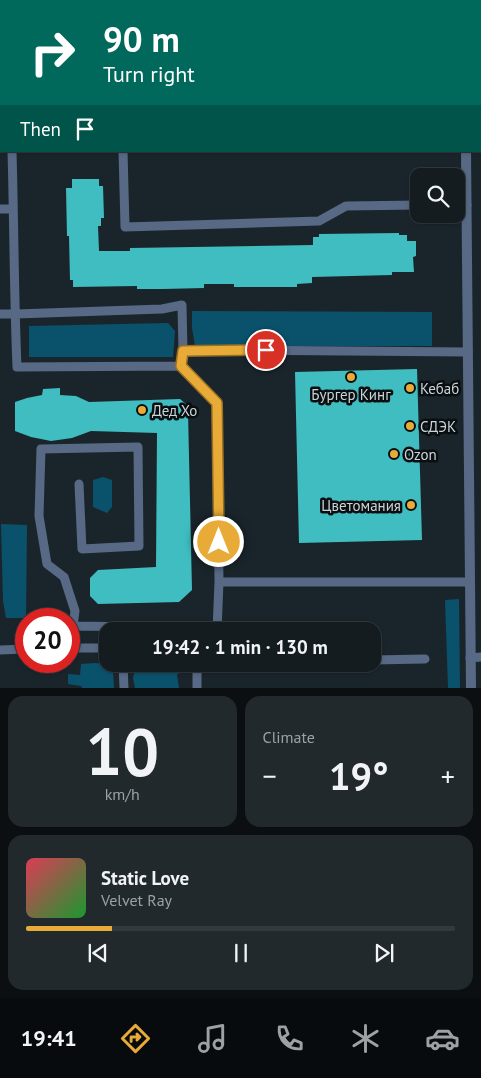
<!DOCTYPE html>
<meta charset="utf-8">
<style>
:root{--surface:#141c20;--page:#21292d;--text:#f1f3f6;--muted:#9da1a5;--line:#333a3e;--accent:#e9ab38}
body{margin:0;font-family:"PT Sans",sans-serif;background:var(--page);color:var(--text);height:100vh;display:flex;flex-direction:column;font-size:19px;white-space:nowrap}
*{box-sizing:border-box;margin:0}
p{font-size:16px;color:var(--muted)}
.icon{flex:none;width:28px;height:28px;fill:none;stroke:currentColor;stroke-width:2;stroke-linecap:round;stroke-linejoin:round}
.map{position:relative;height:688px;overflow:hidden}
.panel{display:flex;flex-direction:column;gap:8px;padding:8px;background:#0b0f12;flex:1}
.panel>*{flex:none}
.guide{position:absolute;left:0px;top:0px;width:481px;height:152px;box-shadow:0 1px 4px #0004,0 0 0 1px var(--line);background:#00695c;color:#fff;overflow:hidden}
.tools{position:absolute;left:410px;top:168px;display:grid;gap:10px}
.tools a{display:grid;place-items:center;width:55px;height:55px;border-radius:10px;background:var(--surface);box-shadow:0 1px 4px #0004,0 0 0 1px var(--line);font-size:25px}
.speed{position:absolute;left:15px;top:608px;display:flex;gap:10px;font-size:25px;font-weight:700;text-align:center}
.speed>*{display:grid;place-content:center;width:65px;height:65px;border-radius:50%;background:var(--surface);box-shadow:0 1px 4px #0004,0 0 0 1px var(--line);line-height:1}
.speed .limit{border:8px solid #d22;background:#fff;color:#111}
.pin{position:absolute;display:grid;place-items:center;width:42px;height:42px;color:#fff;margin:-21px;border:2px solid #fff;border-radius:50%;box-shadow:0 1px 5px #0007}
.me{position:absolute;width:55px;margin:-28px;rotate:0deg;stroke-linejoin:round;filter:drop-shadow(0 0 4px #0008)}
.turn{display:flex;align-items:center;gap:18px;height:105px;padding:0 20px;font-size:22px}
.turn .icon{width:65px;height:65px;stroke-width:2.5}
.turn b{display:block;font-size:35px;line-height:42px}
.then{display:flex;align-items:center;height:48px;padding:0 20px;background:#0003;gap:10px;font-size:19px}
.big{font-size:38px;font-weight:700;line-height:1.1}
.panel .card{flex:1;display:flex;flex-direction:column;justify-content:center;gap:8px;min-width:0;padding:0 18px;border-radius:15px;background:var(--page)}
.panel .dial{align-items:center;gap:0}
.dial b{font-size:65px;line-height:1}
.song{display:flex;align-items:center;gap:15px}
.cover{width:60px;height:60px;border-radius:8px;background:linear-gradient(135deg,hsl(350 70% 55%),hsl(130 70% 35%))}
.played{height:5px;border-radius:2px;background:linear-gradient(90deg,var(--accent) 20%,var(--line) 20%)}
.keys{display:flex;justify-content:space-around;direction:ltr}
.heat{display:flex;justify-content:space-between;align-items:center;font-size:28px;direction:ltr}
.panel .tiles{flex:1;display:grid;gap:8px;grid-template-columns:1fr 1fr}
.card:last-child{grid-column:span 2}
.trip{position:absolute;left:99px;top:622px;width:282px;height:50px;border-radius:15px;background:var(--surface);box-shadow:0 1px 4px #0004,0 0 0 1px var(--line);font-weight:700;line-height:50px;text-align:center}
.dock{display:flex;height:80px;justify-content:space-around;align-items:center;background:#080b0d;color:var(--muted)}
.dock .icon{width:35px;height:35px}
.dock .current{color:var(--accent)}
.dock b{font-size:22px;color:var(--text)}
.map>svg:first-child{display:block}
</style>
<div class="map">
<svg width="481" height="688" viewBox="0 0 481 688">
<rect width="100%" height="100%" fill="#1a252b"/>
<!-- green -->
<path fill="#0a526b" d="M192,311L432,312V346H195L192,328Z
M168,323L175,331L173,357H29V326Z
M103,477L112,480V507L107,513L93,507V480Z
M1,524L27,525L26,618H6L3,601Z
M459,599L460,688H448L445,600Z
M95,663L106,664L111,666L113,670L114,688H82L81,686L68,684V674L80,675L81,664Z
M136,664H188L189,669L181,670L177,675L179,688H135L133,678Z"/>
<!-- building -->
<path fill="#40bdc1" d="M72,179H99V186H103L104,218H101V226H98L99,251H130V248L313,245V237H319V234L399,233V235H407V241H416V256L413,257L414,272H392V275L312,277V283L297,284V287H234V284H204V288L163,289H137V286L73,287V280H70L69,236H67L66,188H72Z
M417,369L422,540L299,543L295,372Z
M60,388V395L76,396L89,402L180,399L186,404L188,412L192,590L179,602L98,604L90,596V578L98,570L156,567L157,433L91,431L72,438L51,441L31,437L15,431V402L27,398L42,395L43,389Z"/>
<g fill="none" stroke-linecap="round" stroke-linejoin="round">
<!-- service -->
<path stroke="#576984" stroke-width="9" d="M9,0V1
M322,0V1
M126,1V0
M480,26H481
M0,82H1
M123,151L125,227L319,221L346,206L419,205
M456,205H467
M0,209H13
M0,314H16L162,309L182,305L183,351L181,366L17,367C14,295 14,223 12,151
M183,351L208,350L468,352
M181,366L217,403L219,582L217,631
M219,582H470
M73,626L217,628
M69,632L73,626L75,611L64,577L47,564L39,516L41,449L138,447L139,546L82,549L79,484
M69,648H108
M0,650L26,649
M470,658L481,657
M372,660L425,659
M123,664L124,688
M197,664V688"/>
<!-- minor -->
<path stroke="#576984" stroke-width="10" d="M464,0V1
M466,151L471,688"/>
</g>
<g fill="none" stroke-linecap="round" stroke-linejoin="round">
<defs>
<path id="route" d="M219,542L217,403L181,366L183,351L266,350"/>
</defs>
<!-- route casing -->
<use href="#route" stroke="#976f24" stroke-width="12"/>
<!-- route -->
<use href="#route" stroke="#e9ab38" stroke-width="9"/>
</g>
<!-- markers -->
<g fill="#e9ab38" stroke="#090e10" stroke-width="2">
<circle cx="351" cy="377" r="5"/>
<circle cx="410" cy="388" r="5"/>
<circle cx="142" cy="410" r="5"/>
<circle cx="410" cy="426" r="5"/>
<circle cx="394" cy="454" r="5"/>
<circle cx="411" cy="505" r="5"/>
</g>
<g text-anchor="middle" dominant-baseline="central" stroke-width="5" stroke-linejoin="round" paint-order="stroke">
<!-- poi labels -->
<g font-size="15" fill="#ccd4d8" stroke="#090e10" text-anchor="start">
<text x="420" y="388">Кебаб</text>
<text x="351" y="394" text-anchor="middle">Бургер Кинг</text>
<text x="152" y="410">Дед Хо</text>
<text x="420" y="426">СДЭК</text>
<text x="404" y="454">Ozon</text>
<text x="401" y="505" text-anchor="end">Цветомания</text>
</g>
</g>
</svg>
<div class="tools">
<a><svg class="icon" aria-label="search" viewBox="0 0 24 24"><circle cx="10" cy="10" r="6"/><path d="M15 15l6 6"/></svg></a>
</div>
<div class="speed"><div class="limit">20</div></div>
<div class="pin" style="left:266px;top:350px;background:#d93025"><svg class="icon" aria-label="arrive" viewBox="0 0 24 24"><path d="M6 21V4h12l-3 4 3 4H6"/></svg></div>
<svg class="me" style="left:219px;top:542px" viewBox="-20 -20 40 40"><circle r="17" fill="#e9ab38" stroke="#fff" stroke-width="3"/><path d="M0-11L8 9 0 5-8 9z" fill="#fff"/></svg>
<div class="trip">19:42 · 1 min · 130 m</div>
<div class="guide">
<div class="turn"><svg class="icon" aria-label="right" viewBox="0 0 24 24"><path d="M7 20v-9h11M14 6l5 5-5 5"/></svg><div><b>90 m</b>Turn right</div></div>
<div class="then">Then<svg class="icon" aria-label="arrive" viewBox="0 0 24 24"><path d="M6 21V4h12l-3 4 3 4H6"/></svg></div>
</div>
</div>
<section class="panel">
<div class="tiles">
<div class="card dial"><b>10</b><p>km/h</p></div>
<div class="card"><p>Climate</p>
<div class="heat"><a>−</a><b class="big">19°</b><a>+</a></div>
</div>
<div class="card">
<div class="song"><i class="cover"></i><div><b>Static Love</b><p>Velvet Ray</p></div></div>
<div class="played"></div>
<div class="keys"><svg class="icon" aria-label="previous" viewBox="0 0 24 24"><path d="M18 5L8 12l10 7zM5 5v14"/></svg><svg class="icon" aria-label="pause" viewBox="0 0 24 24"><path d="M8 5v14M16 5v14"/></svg><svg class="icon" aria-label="next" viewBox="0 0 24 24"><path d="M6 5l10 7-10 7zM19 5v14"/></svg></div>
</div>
</div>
</section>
<nav class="dock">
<b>19:41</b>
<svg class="icon current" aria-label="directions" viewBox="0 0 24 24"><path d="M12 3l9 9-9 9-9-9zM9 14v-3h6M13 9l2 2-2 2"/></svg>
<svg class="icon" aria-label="music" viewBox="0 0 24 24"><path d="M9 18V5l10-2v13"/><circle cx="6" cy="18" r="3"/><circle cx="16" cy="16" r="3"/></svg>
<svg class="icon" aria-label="phone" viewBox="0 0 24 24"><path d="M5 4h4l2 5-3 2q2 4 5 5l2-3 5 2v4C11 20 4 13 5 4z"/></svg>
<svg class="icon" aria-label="climate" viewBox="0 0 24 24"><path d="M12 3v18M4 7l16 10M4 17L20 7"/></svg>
<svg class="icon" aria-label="car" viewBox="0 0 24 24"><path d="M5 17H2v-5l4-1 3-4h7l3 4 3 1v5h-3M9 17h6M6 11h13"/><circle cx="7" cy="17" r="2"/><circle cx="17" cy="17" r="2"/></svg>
</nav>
